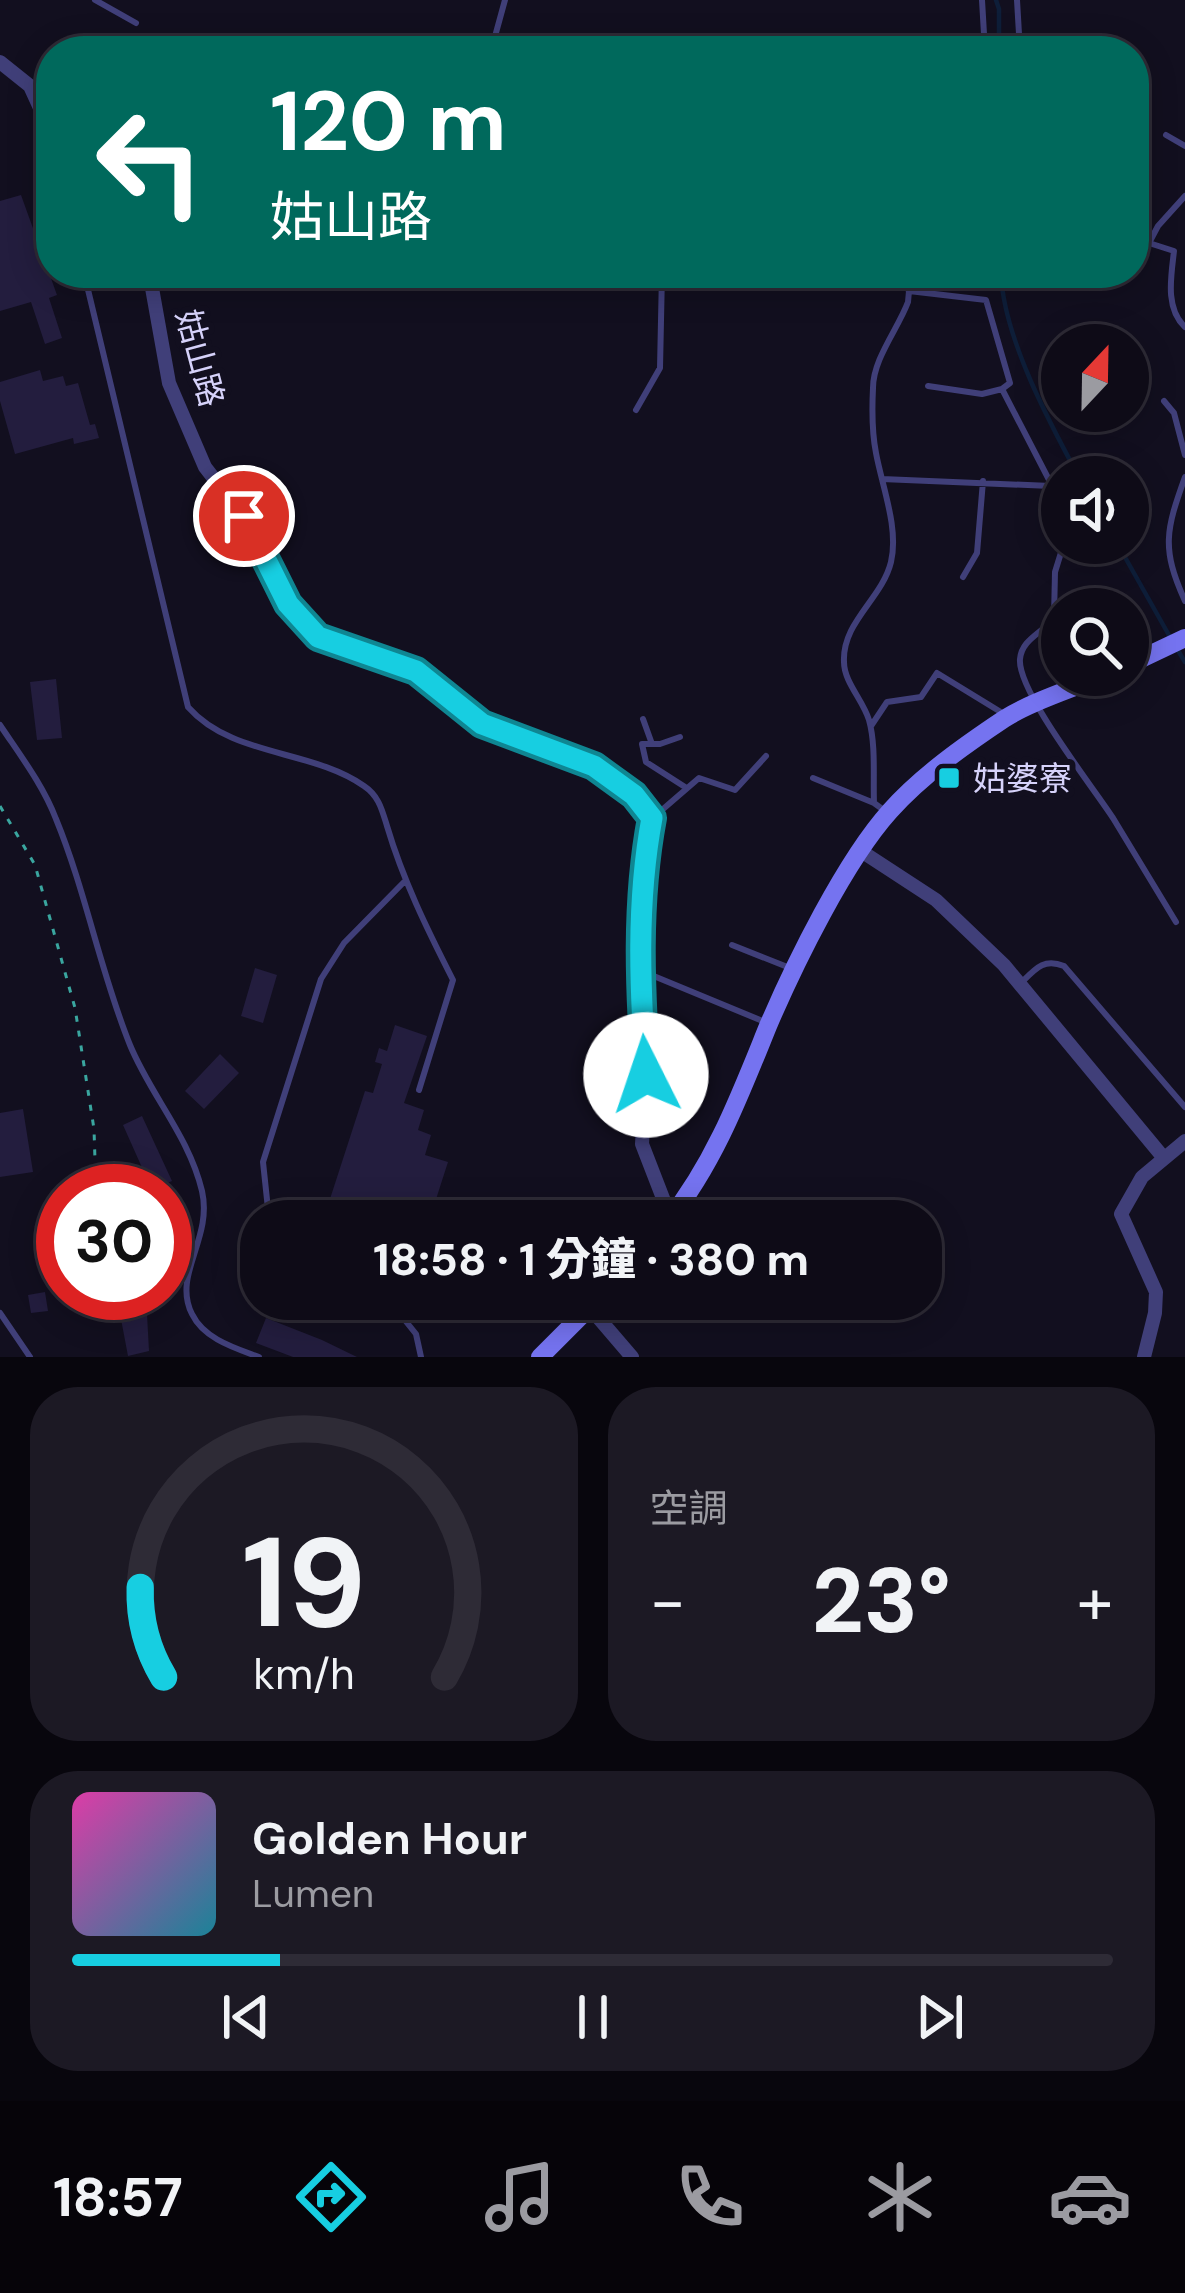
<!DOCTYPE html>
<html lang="zh-TW">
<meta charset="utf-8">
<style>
:root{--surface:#0e0b17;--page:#1c1924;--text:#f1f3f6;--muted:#9b9ba1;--line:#2e2b36;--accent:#17cee1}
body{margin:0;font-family:"DM Sans","Noto Sans TC",sans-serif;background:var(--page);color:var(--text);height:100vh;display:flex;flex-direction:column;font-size:45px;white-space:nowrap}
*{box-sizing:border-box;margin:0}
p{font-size:39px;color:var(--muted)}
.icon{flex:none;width:66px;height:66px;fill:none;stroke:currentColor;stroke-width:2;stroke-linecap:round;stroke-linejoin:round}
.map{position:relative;height:1357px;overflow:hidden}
.details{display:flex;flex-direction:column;gap:30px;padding:30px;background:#08060d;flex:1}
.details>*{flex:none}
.top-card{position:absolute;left:36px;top:36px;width:1113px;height:252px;border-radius:48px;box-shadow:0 6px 30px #0003,0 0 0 3px var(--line);background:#00695c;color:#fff;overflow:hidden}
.needle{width:78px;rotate:22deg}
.buttons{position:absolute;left:1041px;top:324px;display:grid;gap:24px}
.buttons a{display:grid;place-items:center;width:108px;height:108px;border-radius:50%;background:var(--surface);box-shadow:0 6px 30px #0003,0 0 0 3px var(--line);font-size:60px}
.speed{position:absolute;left:36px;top:1164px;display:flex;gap:24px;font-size:60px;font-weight:700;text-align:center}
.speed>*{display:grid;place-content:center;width:156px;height:156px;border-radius:50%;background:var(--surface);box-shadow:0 6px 30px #0003,0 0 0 3px var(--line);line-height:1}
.speed .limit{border:18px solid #d22;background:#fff;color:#111}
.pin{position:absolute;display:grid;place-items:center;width:102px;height:102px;color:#fff;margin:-51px;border:6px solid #fff;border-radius:50%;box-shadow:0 3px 12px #0007}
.me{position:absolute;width:132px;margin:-66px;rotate:356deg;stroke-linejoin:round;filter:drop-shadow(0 0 9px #0008)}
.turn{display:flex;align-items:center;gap:42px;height:252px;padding:0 36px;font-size:54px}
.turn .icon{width:156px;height:156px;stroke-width:2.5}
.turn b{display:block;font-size:84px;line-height:102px}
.big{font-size:90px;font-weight:800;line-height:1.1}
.details .tile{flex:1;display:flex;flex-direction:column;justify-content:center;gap:18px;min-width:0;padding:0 42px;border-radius:48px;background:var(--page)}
.details .dial{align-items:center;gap:0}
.dial svg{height:312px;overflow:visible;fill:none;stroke:var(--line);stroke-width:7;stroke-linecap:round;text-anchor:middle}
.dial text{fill:var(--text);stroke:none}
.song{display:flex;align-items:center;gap:36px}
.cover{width:144px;height:144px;border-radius:18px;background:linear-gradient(135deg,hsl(320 70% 55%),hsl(190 70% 35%))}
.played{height:12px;border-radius:6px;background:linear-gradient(90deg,var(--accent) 20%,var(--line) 20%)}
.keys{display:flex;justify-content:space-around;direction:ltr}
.heat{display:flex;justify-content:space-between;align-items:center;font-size:66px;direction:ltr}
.details .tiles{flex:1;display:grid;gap:30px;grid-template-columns:1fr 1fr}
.tile:last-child{grid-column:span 2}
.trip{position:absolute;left:240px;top:1200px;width:702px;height:120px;border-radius:48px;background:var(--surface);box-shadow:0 6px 30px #0003,0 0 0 3px var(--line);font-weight:800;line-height:120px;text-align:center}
.dock{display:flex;height:192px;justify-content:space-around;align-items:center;background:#060409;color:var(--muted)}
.dock .icon{width:84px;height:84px}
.dock .current{color:var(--accent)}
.dock b{font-size:54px;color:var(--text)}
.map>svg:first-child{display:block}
</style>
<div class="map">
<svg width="1185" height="1357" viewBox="0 0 1185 1357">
<rect width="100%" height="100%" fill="#120f1f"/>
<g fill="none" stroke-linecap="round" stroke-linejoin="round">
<!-- stream -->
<path stroke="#0e1e39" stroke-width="4.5" d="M996,0L999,9V51
M1001,273C1003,336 1049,422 1079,477
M1117,543L1170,637
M1176,647L1185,662"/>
</g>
<!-- building -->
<path fill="#231d3e" d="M21,195L57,295L49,298L62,338L45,344L31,302L0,311V201Z
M40,370L43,381L63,376L66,386L78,383L90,425L95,424L99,438L74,444L73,438L15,454L0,401V382Z
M56,679L62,738L37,740L30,682Z
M255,968L277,975L263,1023L241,1016Z
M395,1025L427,1036L404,1103L424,1110L418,1130L431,1135L425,1155L448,1162L429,1221H387L329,1202L365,1091L373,1093L382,1064L375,1062L379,1048L387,1051Z
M220,1054L239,1073L204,1109L185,1091Z
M23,1109L33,1172L0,1177V1113Z
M142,1116L172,1181L152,1190L123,1125Z
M45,1292L48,1311L31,1313L28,1295Z
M147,1314L149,1351L128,1356L121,1319Z
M266,1318L322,1340L357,1357H293L256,1343Z"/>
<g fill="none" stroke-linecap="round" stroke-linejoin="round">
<!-- path -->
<path stroke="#3aa69f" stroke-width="3" stroke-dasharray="6 9" stroke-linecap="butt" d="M0,806L35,865L75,1008L94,1129L96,1191
M165,1275L177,1281
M99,1293L100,1302L124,1305L137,1293"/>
<!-- lane -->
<path stroke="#403f79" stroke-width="6" d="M95,0L136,23
M982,0L985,51
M1017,0L1020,51
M491,51L505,0
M1166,135L1185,146
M1185,196L1158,226L1149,243L1174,251C1171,277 1165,308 1185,327
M1134,241L1149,243
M84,273L188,707C232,757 311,749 364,786C379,796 382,810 387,826C403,880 427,929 453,980L419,1090
M913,273L909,291L986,300L1010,383L1002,389
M928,386L982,394L1002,389L1062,505
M1164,401L1174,413L1185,455
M636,410L660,368L662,273
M1185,477C1166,530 1161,548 1185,601
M882,479L1051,486
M1064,543L1055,572L1054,617C1044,633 1022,638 1020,659C1017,691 1093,787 1113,818C1134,853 1155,887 1176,922
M963,577L977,553L983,481
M643,719L652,744
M0,725C20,755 43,785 56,819C86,892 100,971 130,1045C151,1096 189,1136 202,1191C213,1239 172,1275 192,1314C204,1339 235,1348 259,1357
M871,726L887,702L921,697L937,673L1004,714
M680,737L660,744H642L646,762L685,787
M813,778L874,803
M885,811L874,803C873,777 876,745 869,720C863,700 844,682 844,662C842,622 882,599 891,562C899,528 882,486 876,453C872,433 872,408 873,388C873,359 898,329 908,302L909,291L899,273
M655,816L699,778L735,790L766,756
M732,945L790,968
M644,972L765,1022
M1022,982C1036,968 1044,958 1064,966L1185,1107
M274,1221L268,1209L263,1162L321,979L344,943L404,882
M388,1299L416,1334L421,1357
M0,1313L30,1357"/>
<!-- street -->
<path stroke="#403f79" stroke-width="14" d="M0,62L30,86L51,132
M144,273L152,288L169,383L205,467L243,516L288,604L304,626L318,637L416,671L482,724L594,767L634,795L652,818L645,856L641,970L646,1075L642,1144L671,1219
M861,851L936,900L1004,965L1163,1157
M590,1308L632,1357
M1144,1357L1155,1313L1156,1292L1121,1214L1142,1177L1185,1141"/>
<!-- secondary -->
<path stroke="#7573f0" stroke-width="18" d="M1128,665L1185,638
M668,1221C715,1162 740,1095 768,1026C795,963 845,861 890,811C921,776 965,745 1004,719C1030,702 1075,688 1105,675
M540,1357L598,1299"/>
</g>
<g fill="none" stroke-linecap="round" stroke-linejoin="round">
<defs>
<path id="route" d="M244,516L288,604L318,637L416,671L482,724L594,766L634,795L652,818C636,903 640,990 646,1075"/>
</defs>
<!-- route casing -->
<use href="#route" stroke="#0f8692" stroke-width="30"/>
<!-- route -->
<use href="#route" stroke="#17cee1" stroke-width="21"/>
</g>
<!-- markers -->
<rect fill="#17cee1" stroke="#120f1f" stroke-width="4.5" x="937" y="766" width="24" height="24" rx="6"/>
<g text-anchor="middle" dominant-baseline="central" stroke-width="12" stroke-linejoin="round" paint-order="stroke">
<!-- street labels -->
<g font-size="33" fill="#d6d2fa" stroke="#120f1f">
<text transform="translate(200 358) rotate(75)">姑山路</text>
</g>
<!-- poi labels -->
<g font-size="33" fill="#d6d2fa" stroke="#120f1f" text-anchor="start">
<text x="973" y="778">姑婆寮</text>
</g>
</g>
</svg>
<div class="buttons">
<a><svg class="needle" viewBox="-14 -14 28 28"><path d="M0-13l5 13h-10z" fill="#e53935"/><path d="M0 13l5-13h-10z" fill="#9b9ba1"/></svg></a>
<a><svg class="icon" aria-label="sound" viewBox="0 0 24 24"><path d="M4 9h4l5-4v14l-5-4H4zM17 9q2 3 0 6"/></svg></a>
<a><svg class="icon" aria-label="search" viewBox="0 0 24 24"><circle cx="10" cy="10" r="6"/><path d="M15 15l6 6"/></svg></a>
</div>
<div class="speed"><div class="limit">30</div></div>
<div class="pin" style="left:244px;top:516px;background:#d93025"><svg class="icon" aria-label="arrive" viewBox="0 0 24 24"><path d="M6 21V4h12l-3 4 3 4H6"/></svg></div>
<svg class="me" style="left:646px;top:1075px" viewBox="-20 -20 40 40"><circle r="19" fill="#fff"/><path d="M0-13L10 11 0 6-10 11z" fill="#17cee1"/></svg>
<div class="trip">18:58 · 1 分鐘 · 380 m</div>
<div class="top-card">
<div class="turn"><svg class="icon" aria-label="left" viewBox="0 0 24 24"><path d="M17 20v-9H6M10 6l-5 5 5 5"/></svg><div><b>120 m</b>姑山路</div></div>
</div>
</div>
<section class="details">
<div class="tiles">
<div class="tile dial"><svg viewBox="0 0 100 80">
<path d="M14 69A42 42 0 1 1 86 69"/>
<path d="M14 69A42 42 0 0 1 8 46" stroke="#17cee1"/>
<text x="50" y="56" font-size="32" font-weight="700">19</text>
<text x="50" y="72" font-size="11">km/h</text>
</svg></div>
<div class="tile"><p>空調</p>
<div class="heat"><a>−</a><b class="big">23°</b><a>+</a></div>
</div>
<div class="tile">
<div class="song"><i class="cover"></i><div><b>Golden Hour</b><p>Lumen</p></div></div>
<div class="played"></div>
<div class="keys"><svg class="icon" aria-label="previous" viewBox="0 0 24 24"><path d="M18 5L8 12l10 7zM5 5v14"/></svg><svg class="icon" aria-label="pause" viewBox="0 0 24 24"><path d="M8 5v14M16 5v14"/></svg><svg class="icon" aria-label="next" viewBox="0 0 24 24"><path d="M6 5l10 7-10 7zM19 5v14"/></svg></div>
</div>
</div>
</section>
<nav class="dock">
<b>18:57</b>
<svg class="icon current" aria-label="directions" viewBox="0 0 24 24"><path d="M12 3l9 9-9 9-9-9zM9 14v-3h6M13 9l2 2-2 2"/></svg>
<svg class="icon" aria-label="music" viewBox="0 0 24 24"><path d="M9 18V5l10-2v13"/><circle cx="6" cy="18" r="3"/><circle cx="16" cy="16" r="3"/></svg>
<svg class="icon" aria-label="phone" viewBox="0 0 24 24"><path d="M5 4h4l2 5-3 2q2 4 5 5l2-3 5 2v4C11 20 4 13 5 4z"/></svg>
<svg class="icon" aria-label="climate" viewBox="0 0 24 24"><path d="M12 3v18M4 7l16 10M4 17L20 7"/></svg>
<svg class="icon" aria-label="car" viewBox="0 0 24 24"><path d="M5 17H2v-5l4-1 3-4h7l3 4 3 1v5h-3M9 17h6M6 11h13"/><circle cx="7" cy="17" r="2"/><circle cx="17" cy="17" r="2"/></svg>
</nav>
